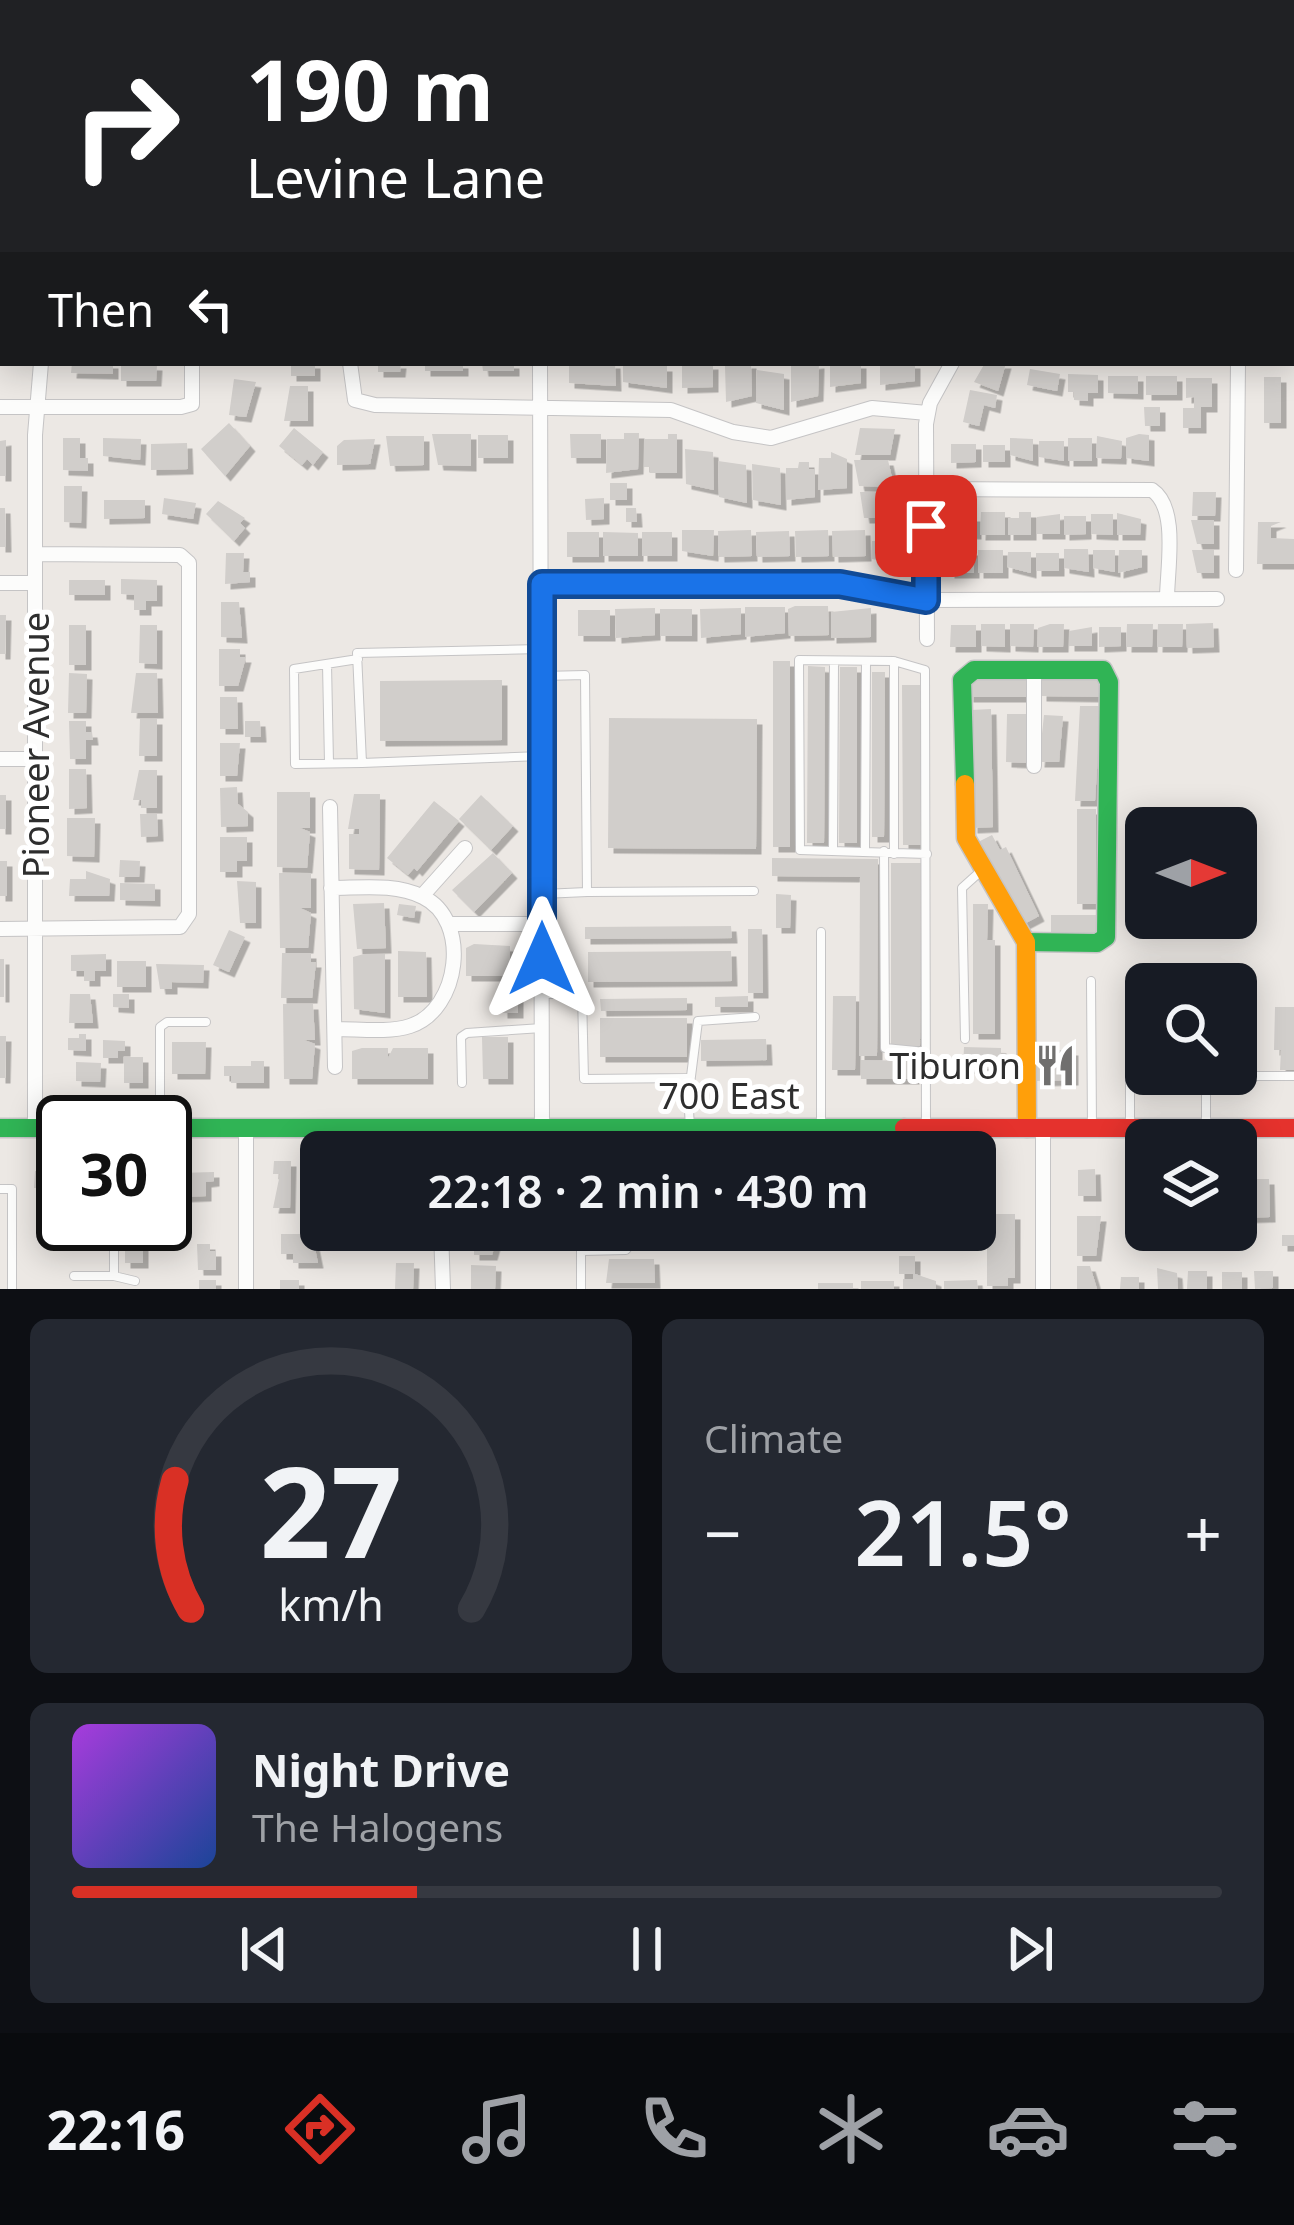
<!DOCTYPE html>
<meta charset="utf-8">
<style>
:root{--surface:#171b24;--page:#242831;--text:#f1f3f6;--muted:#9ea1a6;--line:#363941;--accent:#d93025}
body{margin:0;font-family:"Noto Sans",sans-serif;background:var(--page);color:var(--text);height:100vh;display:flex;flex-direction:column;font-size:45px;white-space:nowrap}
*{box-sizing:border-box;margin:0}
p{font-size:39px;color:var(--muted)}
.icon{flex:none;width:66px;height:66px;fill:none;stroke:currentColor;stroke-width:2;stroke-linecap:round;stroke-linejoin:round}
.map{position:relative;height:1289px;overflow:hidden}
.drawer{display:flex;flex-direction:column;gap:30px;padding:30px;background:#0d0f14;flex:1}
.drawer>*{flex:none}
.guide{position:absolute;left:0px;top:0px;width:1296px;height:366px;box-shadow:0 6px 30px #0003;background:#202124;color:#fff;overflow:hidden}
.needle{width:78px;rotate:90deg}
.fabs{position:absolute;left:1125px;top:807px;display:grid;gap:24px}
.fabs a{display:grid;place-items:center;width:132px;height:132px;border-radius:18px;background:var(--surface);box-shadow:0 6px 30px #0003;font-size:60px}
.speed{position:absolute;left:36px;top:1095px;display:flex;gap:24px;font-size:60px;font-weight:700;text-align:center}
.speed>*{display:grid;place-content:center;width:156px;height:156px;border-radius:50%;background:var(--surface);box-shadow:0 6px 30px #0003;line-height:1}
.speed .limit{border:6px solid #111;border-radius:18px;background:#fff;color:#111}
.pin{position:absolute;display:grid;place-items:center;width:102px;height:102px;color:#fff;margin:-51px;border-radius:24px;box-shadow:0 6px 18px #0006}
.me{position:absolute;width:132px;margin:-66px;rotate:0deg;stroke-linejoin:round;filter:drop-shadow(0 0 9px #0008)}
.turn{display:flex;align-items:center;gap:42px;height:252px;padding:0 48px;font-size:54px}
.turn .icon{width:156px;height:156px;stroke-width:2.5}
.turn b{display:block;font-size:84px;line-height:102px}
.then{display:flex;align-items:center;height:114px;padding:0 48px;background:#0003;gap:24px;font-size:45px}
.big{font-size:90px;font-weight:600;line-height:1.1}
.drawer .widget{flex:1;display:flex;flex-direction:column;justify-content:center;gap:18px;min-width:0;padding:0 42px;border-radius:18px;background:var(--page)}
.drawer .dial{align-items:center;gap:0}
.dial svg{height:312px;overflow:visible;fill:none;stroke:var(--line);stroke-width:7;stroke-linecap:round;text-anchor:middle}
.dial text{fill:var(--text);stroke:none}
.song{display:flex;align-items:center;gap:36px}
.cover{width:144px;height:144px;border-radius:18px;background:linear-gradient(135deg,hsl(280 70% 55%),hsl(220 70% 35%))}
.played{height:12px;border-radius:6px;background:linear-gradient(90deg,var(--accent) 30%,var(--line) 30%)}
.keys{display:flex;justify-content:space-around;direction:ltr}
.heat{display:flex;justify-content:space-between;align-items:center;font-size:66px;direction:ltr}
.drawer .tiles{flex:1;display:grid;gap:30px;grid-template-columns:1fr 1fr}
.widget:last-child{grid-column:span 2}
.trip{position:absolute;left:300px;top:1131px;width:696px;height:120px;border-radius:18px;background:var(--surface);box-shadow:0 6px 30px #0003;font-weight:600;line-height:120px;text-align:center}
.menu{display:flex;height:192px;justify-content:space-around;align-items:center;background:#090b0e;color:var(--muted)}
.menu .icon{width:84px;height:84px}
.menu .current{color:var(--accent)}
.menu b{font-size:54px;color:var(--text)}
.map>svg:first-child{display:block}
</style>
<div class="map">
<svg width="1294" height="1289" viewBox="0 0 1294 1289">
<defs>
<filter id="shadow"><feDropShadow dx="5.5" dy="5.5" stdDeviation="0" flood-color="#0004"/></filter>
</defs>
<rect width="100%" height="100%" fill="#ece8e4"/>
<!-- building -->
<path fill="#d1cecb" filter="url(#shadow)" d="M72,363H113V374L71,373Z
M291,363H315V376H291Z
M378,363H401L400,372H378Z
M425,363H463V371H425Z
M482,363H514V371H483Z
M569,363H615L616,386L569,383Z
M741,363H751L752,396L726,402L725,366Z
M819,363L818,396L791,402V366Z
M830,363H861V383L830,387Z
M880,363H915V381L880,385Z
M985,363H1006L998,391L974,382Z
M121,364L157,365L156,381H121Z
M713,364V387L682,388V365Z
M623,366H667V388L623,382Z
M1030,369L1060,374L1057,391L1027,385Z
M757,370L784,374V410L756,403Z
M1068,374L1098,375V393H1088V401L1074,400V392H1068Z
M1108,376H1138V394L1108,393Z
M1146,376H1177V395H1146Z
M1264,377H1281V423H1264Z
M1186,378H1212V407H1201V428H1183V408H1194V397L1186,398Z
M234,379L256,382L246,417L229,415Z
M290,386H308V421H284Z
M970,390L997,395L995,408L984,405L979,426L963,422Z
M1144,407H1160V426H1145Z
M229,423L250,446L225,476L201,449Z
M294,428L323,452L313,465L307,459L302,465L279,446Z
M860,428L895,429L890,455H855Z
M624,433H639L638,469L606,473L607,439H624Z
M432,434H471V466L438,465Z
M570,434H601V458H571Z
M668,434H677V473H650V467H644V439H668Z
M1139,434L1149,435V461L1126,458V438Z
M478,435H508V458H478Z
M386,436H424V465L390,466Z
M1097,436L1122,441L1121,459L1096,458Z
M63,438H80V458H88V471L63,470Z
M103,438L141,439L140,460L103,456Z
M1010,438L1033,439V461L1010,455Z
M1068,438H1092V461H1068Z
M375,439L370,464L337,465V446L344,440Z
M6,440V476H0V441Z
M1039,441H1064V461L1039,457Z
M187,443L188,469L151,470V444Z
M951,444H976V462L951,463Z
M983,445H1005V462H983Z
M685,449L713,452L714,490L686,484Z
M831,452L847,459V488L818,490L819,458H831Z
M854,460H888L894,487L859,486Z
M718,461L746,465L747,503L719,497Z
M799,462H809V469H815V497L786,500V468H798Z
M752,464L780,468L781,505L753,500Z
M610,483H627V500H610Z
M64,486H82L81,523L64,522Z
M860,492H894L900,518H864Z
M1193,492H1216L1215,516H1192Z
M164,498L196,503L193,519L162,514Z
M604,498V519L586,520L585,499Z
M104,500H145V518L104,519Z
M218,501L245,518L240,523L245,528L234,541L206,514Z
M0,508H5L6,547H0Z
M626,508H636L637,522H626Z
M981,512H1005V535H980Z
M1019,512H1031V535H1008V518H1019Z
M1117,513L1141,519L1140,535H1117Z
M1060,514V534H1037V517Z
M1091,514H1113V535L1091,534Z
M952,516H976V534L952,533Z
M1064,516H1086V534L1064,535Z
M1191,520H1214V544H1197Z
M1258,522H1281L1271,526V538L1294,539V564H1257Z
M682,530H714L713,556L682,551Z
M751,530L752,556L719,557L718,531Z
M828,530L829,556L796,557L795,531Z
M865,530L866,556L833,557L832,531Z
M789,531L790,556L757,557L756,532Z
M567,532H599V557H567Z
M603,532L638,533V556H603Z
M642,532H672V556H642Z
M879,533H902V565L872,559V541H879Z
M1064,549H1088L1089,572L1064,568Z
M949,550H974V573H949Z
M978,550H1003V573H978Z
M1093,550H1115V572L1093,568Z
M1119,550H1142V567L1118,573Z
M1192,550H1214V573H1197Z
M1008,552H1031V573L1007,567Z
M226,553H244L243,572H250V582L225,584Z
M1036,553H1059V571H1036Z
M121,579L157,580V601H146V610H134V595L121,594Z
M69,580H105V595H69Z
M221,602H239L242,638L221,637Z
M795,606H828L829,635L789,636L788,609Z
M745,607H785V633L745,637Z
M655,608V635L616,638L615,609Z
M741,608V634L701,638L700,609Z
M871,608V637L831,638V612Z
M660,609H692V636H660Z
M578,610H610V636H578Z
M0,615H6L5,654H0Z
M1213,623L1214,647L1187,648L1186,624Z
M981,624H1005V647L981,646Z
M1010,624H1034L1033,647L1010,646Z
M1050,624H1064L1063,647H1037L1038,628Z
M1127,624H1153L1152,647H1126Z
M1158,624H1183L1182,647H1157Z
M69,625H86V665H69Z
M140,625H157V664L139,663Z
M951,625H976V647H950Z
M1092,627V646H1069V631Z
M1099,627H1121V646L1099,647Z
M219,649H240V657H246L238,686H219Z
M773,661H790V847H773Z
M808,666L825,667L824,843H807Z
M840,667H857V843H839Z
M872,672H885L884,837H872Z
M69,673L87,674L86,713H68Z
M136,673H157L158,713H131Z
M968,677L1028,678V697H968Z
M1041,677L1101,678V697L1041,696Z
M502,680V740L380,741V681Z
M902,685H920L921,845H903Z
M220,697H237L238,729H220Z
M1080,706H1101L1095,801H1075Z
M991,709L993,827L972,828L971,710Z
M1007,714H1028L1027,763L1006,762Z
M1044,715L1063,716L1059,762H1039Z
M609,718L757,719L756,849L608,848Z
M140,719H157V756H139Z
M69,721H86V732H92L93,740H86V759H70Z
M245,721H260L261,737H245Z
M220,743H240L237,776H220Z
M69,769H86L87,808L69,809Z
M139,770H157V808H141V800H133Z
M237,787L238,804L248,812V826L221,827L220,788Z
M277,792H310V828H300L310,832L307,868L277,867Z
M354,794H380L379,870L349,869V834H359V829H348Z
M0,795H6V829H0Z
M481,795L513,826L491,850L459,819Z
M434,801L459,821L417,871L414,868L408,875L387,858Z
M1077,809H1096V904H1077Z
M140,814H157L158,836L141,837Z
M67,818H95L94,857L67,856Z
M992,835L1000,850L1006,847L1039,916L1022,925L978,842Z
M220,837H247V861H237V872H220Z
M493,853L512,873L474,912L452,890Z
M772,858L878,859L877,1056H859L860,877L772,876Z
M120,860L140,861L139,877H119Z
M0,861H7V896H0Z
M891,863H921L920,1046H891Z
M86,871L110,879L109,896H69L70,879H86Z
M279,873H311V908H300L311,913L308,948H280Z
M237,881L256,882V923H240Z
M120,883L155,884V901L120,900Z
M776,894L791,895L790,928H776Z
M384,903L386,948L357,949L353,904Z
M399,904L416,906L414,918L397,915Z
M973,904H988L987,940H995V1034H973Z
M1051,915H1098V934H1051Z
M731,926L732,938L585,939V927Z
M748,929H762L763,993H748Z
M229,930L245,937L229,972L213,965Z
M474,944L510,946V976H466V948Z
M398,951L426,952L427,997H398Z
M731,951L732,981L588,982V952Z
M282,953H311V962H316L312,998H281Z
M106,954V971H95V981H84V971H71V955Z
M364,954H385V1013L354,1009L353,957Z
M0,959H4V997H0Z
M117,961H146V987H117Z
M156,964L204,965L203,983L172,982V989H160Z
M501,985H518V1013H502Z
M70,994H90L93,1023H69Z
M113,994H129V1008L113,1007Z
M748,996V1007H715V997Z
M833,996H856L855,1070H832Z
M687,998V1010L601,1011L600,999Z
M283,1004H313L315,1040H304L315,1044L312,1079H284Z
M1275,1007H1294V1070H1280L1281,1050H1274Z
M1133,1017H1146V1045H1133Z
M600,1018H687V1057H600Z
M79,1034H86V1051L68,1050V1038H79Z
M0,1036H6L5,1078H0Z
M482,1037H508V1079H483Z
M766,1039L767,1060L701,1061V1040Z
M103,1040L125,1041V1051H118V1058H103Z
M172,1042H206L205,1074H172Z
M964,1047L1001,1048V1069L963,1068Z
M362,1048H388V1058L393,1048H428V1079H352V1051Z
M1036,1050H1073V1080L1036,1081Z
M124,1057H143V1083H124Z
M861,1060L914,1061V1079H861Z
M251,1061H264V1083H231V1076H224V1066H251Z
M76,1062L101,1063L100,1082L76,1081Z
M274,1161H291L290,1208H273L280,1174H273Z
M1095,1169L1096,1196H1078V1170Z
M35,1171L54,1172V1189L34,1188Z
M214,1172V1181L206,1182V1196L180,1197L179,1173Z
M1236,1179H1269L1270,1217L1236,1218Z
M987,1214H1015V1278H1008V1286H987Z
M1077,1216H1101L1096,1256H1077Z
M87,1224H101V1235H87Z
M125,1224H143V1263H125Z
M474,1230H499L492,1255H474Z
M845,1230H867V1240L845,1239Z
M281,1234H312L318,1263H293V1254H281Z
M1282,1235H1294V1246H1282Z
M197,1244H210V1251H216V1270H198Z
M899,1256H915V1274L936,1281V1289H903V1279H913V1274H899Z
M609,1259H654L655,1283H606Z
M396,1263H414L413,1289H395Z
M471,1265L496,1266L495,1289H471Z
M1077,1266H1090L1097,1289H1077Z
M1157,1268L1177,1273L1178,1289H1158Z
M1188,1271H1207V1289H1187Z
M1254,1271H1273V1288L1255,1289Z
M1222,1272H1242V1289H1222Z
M1121,1277H1139V1289H1120Z
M199,1280H216V1289H199Z
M280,1280H299V1289H280Z
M977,1280L978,1289H944V1281Z
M861,1281H894V1289H861Z
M818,1283H853V1289H818Z"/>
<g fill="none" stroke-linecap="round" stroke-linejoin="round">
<defs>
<path id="lane" d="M540,649L357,653L362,763L541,756
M358,659L294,669L295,764L362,763
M894,661V854
M327,664L329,763
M542,676L585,675L587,892L543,894
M833,850L834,661
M865,850L866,661
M884,851L885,1048L926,1052
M587,892L754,891
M1091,981L1092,1127
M542,994H582L584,1079L687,1078L690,1127
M965,1039L962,888L982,870
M462,1083L461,1037L467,1033L542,1028
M690,1084L698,1021L755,1017
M160,1122V1027L167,1022H206
M821,1126V932
M926,1126L925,670L894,661L799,660L800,850L927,854
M1130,1127V1076H1174
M1206,1127V1076H1294
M598,1130V1152
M640,1130V1152
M1141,1130V1213H1146
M0,1189H12V1289
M74,1276H114V1224
M114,1276L135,1281
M581,1289V1251L626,1250L640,1230"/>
<path id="street" d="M40,0V3
M351,0V3
M538,0V3
M916,0V3
M192,3V0
M752,3V0
M1084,3V0
M1250,3V0
M0,73H3
M1293,344H1294
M350,363L355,400L375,405L671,410L733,432L771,438L872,408L927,413
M540,363L542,1128
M0,407H181L192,404V363
M926,489L1152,490C1179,508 1167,569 1167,599
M1236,570L1238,363
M0,583H35
M542,584H840L926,600L1217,599
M927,639L926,424L930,403L952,363
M1034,670V766
M0,759H35
M330,807L335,1067
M331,888C361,888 395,883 423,897C471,920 460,1010 410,1026C388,1033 359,1029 335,1029
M422,896L465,848
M451,924H542
M0,929L180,927L189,914V563L180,555L35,554
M35,1128V435L41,363
M441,1128V1152
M1043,1128V1289
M441,1230L443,1289
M246,1289V1129"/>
<path id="fast" d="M965,784L962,680L974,670H1103L1109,682L1106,937L1097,943L1026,942
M0,1128H63
M165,1128H904"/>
<path id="slow" d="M965,784L966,838L1026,942L1027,1128"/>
<path id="jam" d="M904,1128H1294"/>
</defs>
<!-- lane casing -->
<use href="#lane" stroke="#c5c4c5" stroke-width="10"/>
<!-- street casing -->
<use href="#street" stroke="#c5c4c5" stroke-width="16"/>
<!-- fast casing -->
<use href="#fast" stroke="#c5c4c5" stroke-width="21"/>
<!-- slow casing -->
<use href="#slow" stroke="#c5c4c5" stroke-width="21"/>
<!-- jam casing -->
<use href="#jam" stroke="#c5c4c5" stroke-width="21"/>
<!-- lane -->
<use href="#lane" stroke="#fcfcfb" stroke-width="8"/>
<!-- street -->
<use href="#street" stroke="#fcfcfb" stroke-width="14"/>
<!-- fast -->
<use href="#fast" stroke="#30b455" stroke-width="18"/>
<!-- slow -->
<use href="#slow" stroke="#ff9f0a" stroke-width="18"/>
<!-- jam -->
<use href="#jam" stroke="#e5322d" stroke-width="18"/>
</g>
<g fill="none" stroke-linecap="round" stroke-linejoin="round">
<defs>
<path id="route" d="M542,959V584H840L926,600V526"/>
</defs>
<!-- route casing -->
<use href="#route" stroke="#114b97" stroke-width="30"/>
<!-- route -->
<use href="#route" stroke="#1a73e8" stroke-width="21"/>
</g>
<!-- icons -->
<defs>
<symbol id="restaurant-bare" viewBox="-9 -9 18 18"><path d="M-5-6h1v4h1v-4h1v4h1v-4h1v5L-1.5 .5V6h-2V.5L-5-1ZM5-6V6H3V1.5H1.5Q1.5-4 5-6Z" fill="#706f6e" stroke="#fff" stroke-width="2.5" paint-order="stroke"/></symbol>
</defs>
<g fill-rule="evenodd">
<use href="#restaurant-bare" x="1026" y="1036" width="59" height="59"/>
</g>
<g text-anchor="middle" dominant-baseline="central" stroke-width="10" stroke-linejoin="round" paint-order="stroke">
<!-- street labels -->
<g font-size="36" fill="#2e2e2e" stroke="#fff">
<text transform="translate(35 745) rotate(-90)">Pioneer Avenue</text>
<text x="729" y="1095">700 East</text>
</g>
<!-- poi labels -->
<g font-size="36" fill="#2e2e2e" stroke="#fff" text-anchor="end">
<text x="1021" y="1065">Tiburon</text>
</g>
</g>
</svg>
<div class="fabs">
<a><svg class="needle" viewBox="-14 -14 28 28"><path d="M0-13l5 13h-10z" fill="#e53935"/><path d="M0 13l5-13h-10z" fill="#9ea1a6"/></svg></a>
<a><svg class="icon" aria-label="search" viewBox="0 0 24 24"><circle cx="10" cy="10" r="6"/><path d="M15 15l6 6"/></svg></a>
<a><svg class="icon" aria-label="layers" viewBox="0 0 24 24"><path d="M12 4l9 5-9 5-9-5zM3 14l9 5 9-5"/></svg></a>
</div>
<div class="speed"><div class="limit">30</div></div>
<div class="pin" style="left:926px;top:526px;background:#d93025"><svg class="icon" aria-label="arrive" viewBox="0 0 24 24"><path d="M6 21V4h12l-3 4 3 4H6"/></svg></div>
<svg class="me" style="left:542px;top:959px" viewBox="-20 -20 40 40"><path d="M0-17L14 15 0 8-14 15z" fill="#1a73e8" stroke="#fff" stroke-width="4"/></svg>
<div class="trip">22:18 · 2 min · 430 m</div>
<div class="guide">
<div class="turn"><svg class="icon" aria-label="right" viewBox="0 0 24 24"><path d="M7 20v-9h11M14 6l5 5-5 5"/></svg><div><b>190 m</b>Levine Lane</div></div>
<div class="then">Then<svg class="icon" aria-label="left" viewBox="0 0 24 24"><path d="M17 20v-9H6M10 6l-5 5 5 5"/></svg></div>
</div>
</div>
<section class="drawer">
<div class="tiles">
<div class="widget dial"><svg viewBox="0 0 100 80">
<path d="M14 69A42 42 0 1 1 86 69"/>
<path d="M14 69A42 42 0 0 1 10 36" stroke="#d93025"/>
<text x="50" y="56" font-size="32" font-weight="700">27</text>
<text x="50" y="72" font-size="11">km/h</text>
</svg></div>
<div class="widget"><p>Climate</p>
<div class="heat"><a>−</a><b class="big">21.5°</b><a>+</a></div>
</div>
<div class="widget">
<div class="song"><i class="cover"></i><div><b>Night Drive</b><p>The Halogens</p></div></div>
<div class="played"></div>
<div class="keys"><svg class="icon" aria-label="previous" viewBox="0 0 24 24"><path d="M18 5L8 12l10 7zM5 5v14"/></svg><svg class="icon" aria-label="pause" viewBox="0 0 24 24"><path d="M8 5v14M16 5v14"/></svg><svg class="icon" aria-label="next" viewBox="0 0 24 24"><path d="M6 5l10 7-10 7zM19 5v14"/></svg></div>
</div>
</div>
</section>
<nav class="menu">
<b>22:16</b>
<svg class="icon current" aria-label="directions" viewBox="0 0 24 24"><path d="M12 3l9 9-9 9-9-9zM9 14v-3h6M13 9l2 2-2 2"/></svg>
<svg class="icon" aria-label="music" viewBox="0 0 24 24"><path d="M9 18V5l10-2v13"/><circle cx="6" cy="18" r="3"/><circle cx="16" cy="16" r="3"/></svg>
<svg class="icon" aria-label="phone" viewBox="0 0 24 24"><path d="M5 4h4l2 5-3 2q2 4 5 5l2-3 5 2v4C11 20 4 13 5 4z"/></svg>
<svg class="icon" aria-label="climate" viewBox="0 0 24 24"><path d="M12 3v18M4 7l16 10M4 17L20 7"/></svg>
<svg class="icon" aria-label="car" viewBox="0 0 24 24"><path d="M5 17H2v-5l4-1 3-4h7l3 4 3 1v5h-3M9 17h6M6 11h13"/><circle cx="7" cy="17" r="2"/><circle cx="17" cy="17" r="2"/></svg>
<svg class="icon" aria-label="filters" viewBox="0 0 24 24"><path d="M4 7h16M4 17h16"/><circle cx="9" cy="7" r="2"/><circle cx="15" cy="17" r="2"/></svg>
</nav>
